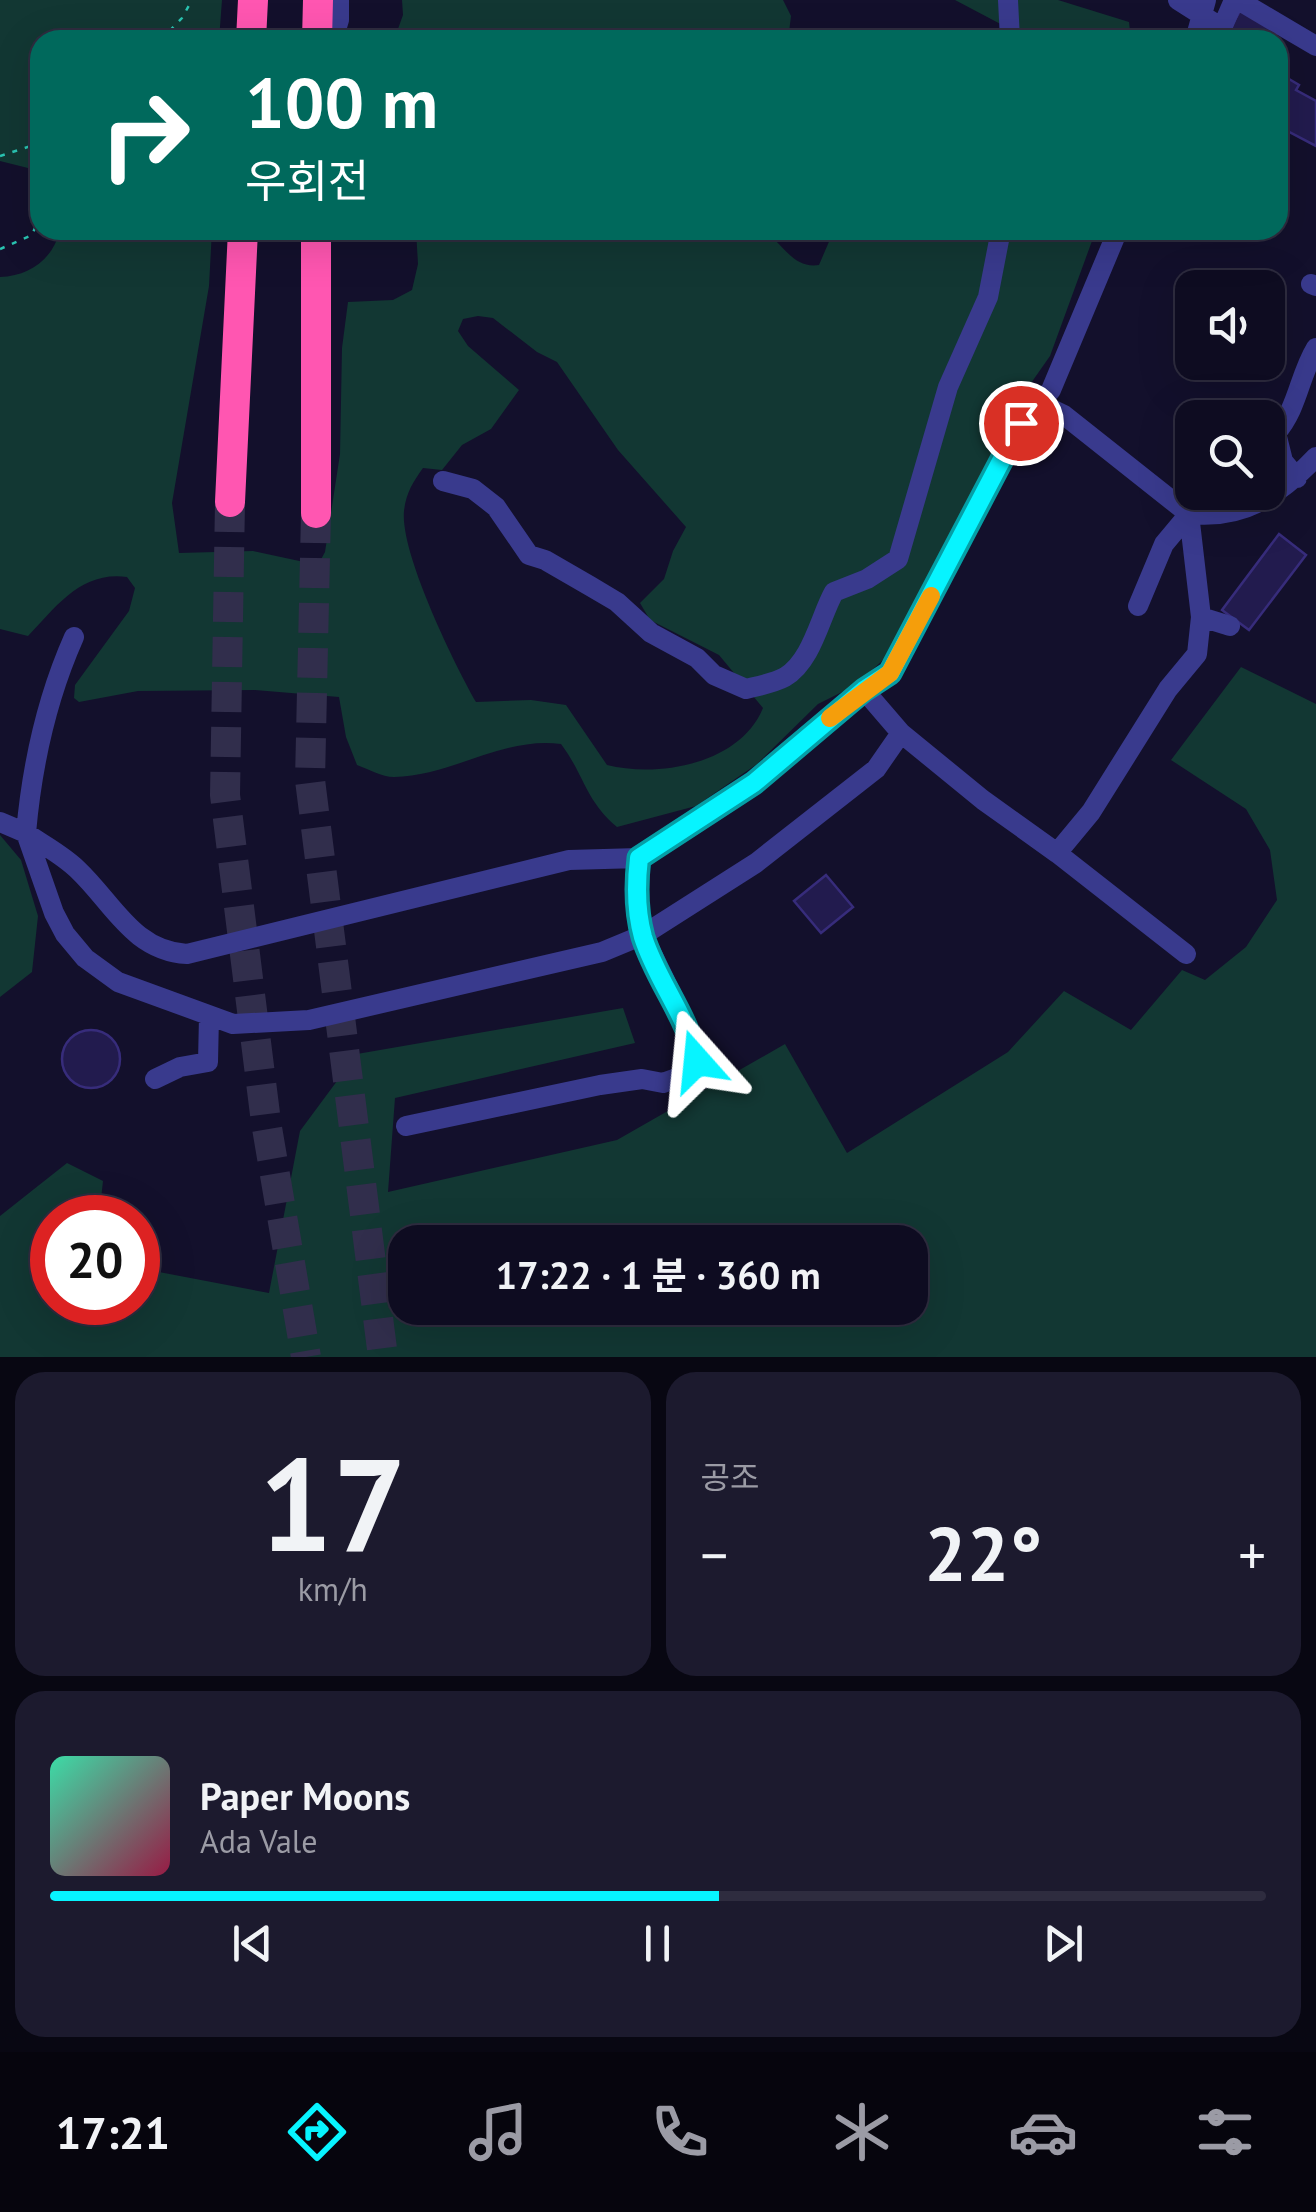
<!DOCTYPE html>
<html lang="ko">
<meta charset="utf-8">
<style>
:root{--surface:#0e0c21;--page:#1c1a2e;--text:#f1f3f6;--muted:#9b9ba5;--line:#2e2c3f;--accent:#07f4ff}
body{margin:0;font-family:"PT Sans","Noto Sans KR",sans-serif;background:var(--page);color:var(--text);height:100vh;display:flex;flex-direction:column;font-size:38px;white-space:nowrap}
*{box-sizing:border-box;margin:0}
p{font-size:32px;color:var(--muted)}
.icon{flex:none;width:55px;height:55px;fill:none;stroke:currentColor;stroke-width:2;stroke-linecap:round;stroke-linejoin:round}
.map{position:relative;height:1357px;overflow:hidden}
.details{display:flex;flex-direction:column;gap:15px;padding:15px;background:#080712;flex:1}
.details>*{flex:none}
.top-card{position:absolute;left:30px;top:30px;width:1258px;height:210px;border-radius:30px;box-shadow:0 10px 40px #0002,0 0 0 2px var(--line);background:#00695c;color:#fff;overflow:hidden}
.buttons{position:absolute;left:1175px;top:270px;display:grid;gap:20px}
.buttons a{display:grid;place-items:center;width:110px;height:110px;border-radius:20px;background:var(--surface);box-shadow:0 10px 40px #0002,0 0 0 2px var(--line);font-size:50px}
.speed{position:absolute;left:30px;top:1195px;display:flex;gap:20px;font-size:50px;font-weight:700;text-align:center}
.speed>*{display:grid;place-content:center;width:130px;height:130px;border-radius:50%;background:var(--surface);box-shadow:0 10px 40px #0002,0 0 0 2px var(--line);line-height:1}
.speed .limit{border:15px solid #d22;background:#fff;color:#111}
.pin{position:absolute;display:grid;place-items:center;width:85px;height:85px;color:#fff;margin:-42px;border:5px solid #fff;border-radius:50%;box-shadow:0 2px 10px #0007}
.me{position:absolute;width:110px;margin:-55px;rotate:342deg;stroke-linejoin:round;filter:drop-shadow(0 0 8px #0008)}
.turn{display:flex;align-items:center;gap:35px;height:210px;padding:0 50px;font-size:45px}
.turn .icon{width:130px;height:130px;stroke-width:2.5}
.turn b{display:block;font-size:70px;line-height:85px}
.big{font-size:75px;font-weight:700;line-height:1.1}
.details .widget{flex:1;display:flex;flex-direction:column;justify-content:center;gap:15px;min-width:0;padding:0 35px;border-radius:30px;background:var(--page)}
.details .dial{align-items:center;gap:0}
.dial b{font-size:130px;line-height:1}
.song{display:flex;align-items:center;gap:30px}
.cover{width:120px;height:120px;border-radius:15px;background:linear-gradient(135deg,hsl(160 70% 55%),hsl(340 70% 35%))}
.played{height:10px;border-radius:5px;background:linear-gradient(90deg,var(--accent) 55%,var(--line) 55%)}
.keys{display:flex;justify-content:space-around;direction:ltr}
.heat{display:flex;justify-content:space-between;align-items:center;font-size:55px;direction:ltr}
.details .tiles{flex:1;display:grid;gap:15px;grid-template-columns:1fr 1fr}
.widget:last-child{grid-column:span 2}
.trip{position:absolute;left:388px;top:1225px;width:540px;height:100px;border-radius:30px;background:var(--surface);box-shadow:0 10px 40px #0002,0 0 0 2px var(--line);font-weight:700;line-height:100px;text-align:center}
.tabs{display:flex;height:160px;justify-content:space-around;align-items:center;background:#06050d;color:var(--muted)}
.tabs .icon{width:70px;height:70px}
.tabs .current{color:var(--accent)}
.tabs b{font-size:45px;color:var(--text)}
.map>svg:first-child{display:block}
</style>
<div class="map">
<svg width="1316" height="1357" viewBox="0 0 1316 1357">
<rect width="100%" height="100%" fill="#13102c"/>
<!-- green -->
<path fill="#123733" fill-rule="evenodd" d="M0,0H222L219,40H40V171L0,161Z
M402,0H783L791,16L788,40H394L403,15Z
M955,0H1058L1129,22L1131,40H1031Z
M60,230H212L209,286L172,503L179,553L253,551L318,565L325,552L340,454L342,348L348,302L393,300L412,290L418,264L416,230H761C783,241 791,269 819,265L831,237L826,230H1096L1050,356L1015,406L1008,434L884,659L856,685L818,704L757,764L696,806L617,827C585,800 585,776 561,744C504,736 452,776 394,777C382,777 368,769 357,765L346,737L339,697L255,690L138,691L79,702L74,698L75,685L129,611L135,588L127,577C81,571 57,606 28,636L0,629V277C30,276 53,259 60,230ZM478,316L493,318L537,352L557,362L618,450L686,527L673,551L664,579L640,603L650,620L719,655L763,708C740,764 659,778 607,765L566,705L531,700L476,702C454,663 400,553 404,511C406,493 413,482 423,468L442,470L462,445L491,429L519,390L468,346L458,331L463,319Z
M1241,667L1316,704V1357H0V1216L67,1163L103,1181L99,1217L52,1218V1302H138V1268L269,1293L300,1131L357,1054L623,1008L635,1043L395,1098L388,1192L617,1140L785,1044L847,1153L1008,1052L1064,991L1131,1030L1182,970L1205,980L1246,947L1277,900L1270,850L1246,809L1171,760ZM910,1242V1308H405V1242Z
M0,835L21,860L38,916L32,972L0,997Z"/>
<!-- building -->
<path fill="#221b4e" stroke="#372c7b" stroke-width="2.5" d="M1241,9L1278,30L1273,40H1224Z
M1289,79L1299,85L1296,90L1316,101V146L1278,126V80L1286,84Z
M1279,534L1306,555L1249,630L1222,610Z
M826,875L853,907L821,933L794,901Z
M62 1059a29 29 0 1 1 58 0a29 29 0 1 1-58 0Z"/>
<g fill="none" stroke-linecap="round" stroke-linejoin="round">
<!-- highway-tunnel -->
<path stroke="#312e4c" stroke-width="30" stroke-dasharray="30 15" stroke-linecap="butt" d="M230,502L225,795L266,1122L306,1357
M316,513L310,780L383,1357"/>
<!-- path -->
<path stroke="#2ac4b2" stroke-width="2.5" stroke-dasharray="5 8" stroke-linecap="butt" d="M161,40L182,18L192,0
M0,156L40,143
M0,249L32,235L40,216"/>
<!-- minor -->
<path stroke="#393a8d" stroke-width="20" d="M1008,0L1010,40
M1178,0L1222,28L1234,0
M1238,0L1316,46
M333,40L339,20V0
M1195,40L1206,0
M1311,284L1316,286
M1297,478L1283,461L1276,433C1298,408 1299,376 1316,348
M443,481L473,489L496,507L529,555L545,560L590,586L617,602L651,633L697,658L714,675L746,689C758,686 774,683 785,677C812,661 820,617 834,592L867,579L898,559L948,387L988,297L1001,230
M1138,606L1164,544L1189,514C1243,520 1280,495 1316,457
M1201,617L1230,626
M74,637C46,700 32,765 26,833C43,845 63,855 78,870C113,903 133,951 187,954L569,860L639,858
M901,733L983,800L1057,853L1091,812L1168,689L1197,654L1201,617L1189,514L1064,415L1039,403
M0,822L26,833L54,913L65,934L85,958L118,982L233,1024L309,1020L602,952L643,935L636,884L639,858L754,783L864,690L891,673L1021,423L1051,390L1118,230
M1057,853L1186,954
M155,1079L180,1067L208,1062L209,1016
M406,1126L600,1085L642,1079L663,1083L688,1074L697,1061L691,1034L643,935L756,863L876,769L901,733L864,690"/>
<!-- highway -->
<path stroke="#ff56b1" stroke-width="30" d="M251,40L253,0
M317,40L318,0
M230,502L243,230
M316,513V230"/>
</g>
<g fill="none" stroke-linecap="round" stroke-linejoin="round">
<defs>
<path id="route" d="M697,1061C687,1015 657,981 643,937C636,912 636,883 639,858L754,783L864,690L890,673L1021,423"/>
</defs>
<!-- route casing -->
<use href="#route" stroke="#059fa6" stroke-width="25"/>
<!-- route -->
<use href="#route" stroke="#07f4ff" stroke-width="18"/>
<!-- slow -->
<path stroke="#f59e0b" stroke-width="18" d="M830,718L890,673L931,596"/>
</g>
</svg>
<div class="buttons">
<a><svg class="icon" aria-label="sound" viewBox="0 0 24 24"><path d="M4 9h4l5-4v14l-5-4H4zM17 9q2 3 0 6"/></svg></a>
<a><svg class="icon" aria-label="search" viewBox="0 0 24 24"><circle cx="10" cy="10" r="6"/><path d="M15 15l6 6"/></svg></a>
</div>
<div class="speed"><div class="limit">20</div></div>
<div class="pin" style="left:1021px;top:423px;background:#d93025"><svg class="icon" aria-label="arrive" viewBox="0 0 24 24"><path d="M6 21V4h12l-3 4 3 4H6"/></svg></div>
<svg class="me" style="left:697px;top:1061px" viewBox="-20 -20 40 40"><path d="M0-17L14 15 0 8-14 15z" fill="#07f4ff" stroke="#fff" stroke-width="4"/></svg>
<div class="trip">17:22 · 1 분 · 360 m</div>
<div class="top-card">
<div class="turn"><svg class="icon" aria-label="right" viewBox="0 0 24 24"><path d="M7 20v-9h11M14 6l5 5-5 5"/></svg><div><b>100 m</b>우회전</div></div>
</div>
</div>
<section class="details">
<div class="tiles">
<div class="widget dial"><b>17</b><p>km/h</p></div>
<div class="widget"><p>공조</p>
<div class="heat"><a>−</a><b class="big">22°</b><a>+</a></div>
</div>
<div class="widget">
<div class="song"><i class="cover"></i><div><b>Paper Moons</b><p>Ada Vale</p></div></div>
<div class="played"></div>
<div class="keys"><svg class="icon" aria-label="previous" viewBox="0 0 24 24"><path d="M18 5L8 12l10 7zM5 5v14"/></svg><svg class="icon" aria-label="pause" viewBox="0 0 24 24"><path d="M8 5v14M16 5v14"/></svg><svg class="icon" aria-label="next" viewBox="0 0 24 24"><path d="M6 5l10 7-10 7zM19 5v14"/></svg></div>
</div>
</div>
</section>
<nav class="tabs">
<b>17:21</b>
<svg class="icon current" aria-label="directions" viewBox="0 0 24 24"><path d="M12 3l9 9-9 9-9-9zM9 14v-3h6M13 9l2 2-2 2"/></svg>
<svg class="icon" aria-label="music" viewBox="0 0 24 24"><path d="M9 18V5l10-2v13"/><circle cx="6" cy="18" r="3"/><circle cx="16" cy="16" r="3"/></svg>
<svg class="icon" aria-label="phone" viewBox="0 0 24 24"><path d="M5 4h4l2 5-3 2q2 4 5 5l2-3 5 2v4C11 20 4 13 5 4z"/></svg>
<svg class="icon" aria-label="climate" viewBox="0 0 24 24"><path d="M12 3v18M4 7l16 10M4 17L20 7"/></svg>
<svg class="icon" aria-label="car" viewBox="0 0 24 24"><path d="M5 17H2v-5l4-1 3-4h7l3 4 3 1v5h-3M9 17h6M6 11h13"/><circle cx="7" cy="17" r="2"/><circle cx="17" cy="17" r="2"/></svg>
<svg class="icon" aria-label="filters" viewBox="0 0 24 24"><path d="M4 7h16M4 17h16"/><circle cx="9" cy="7" r="2"/><circle cx="15" cy="17" r="2"/></svg>
</nav>
